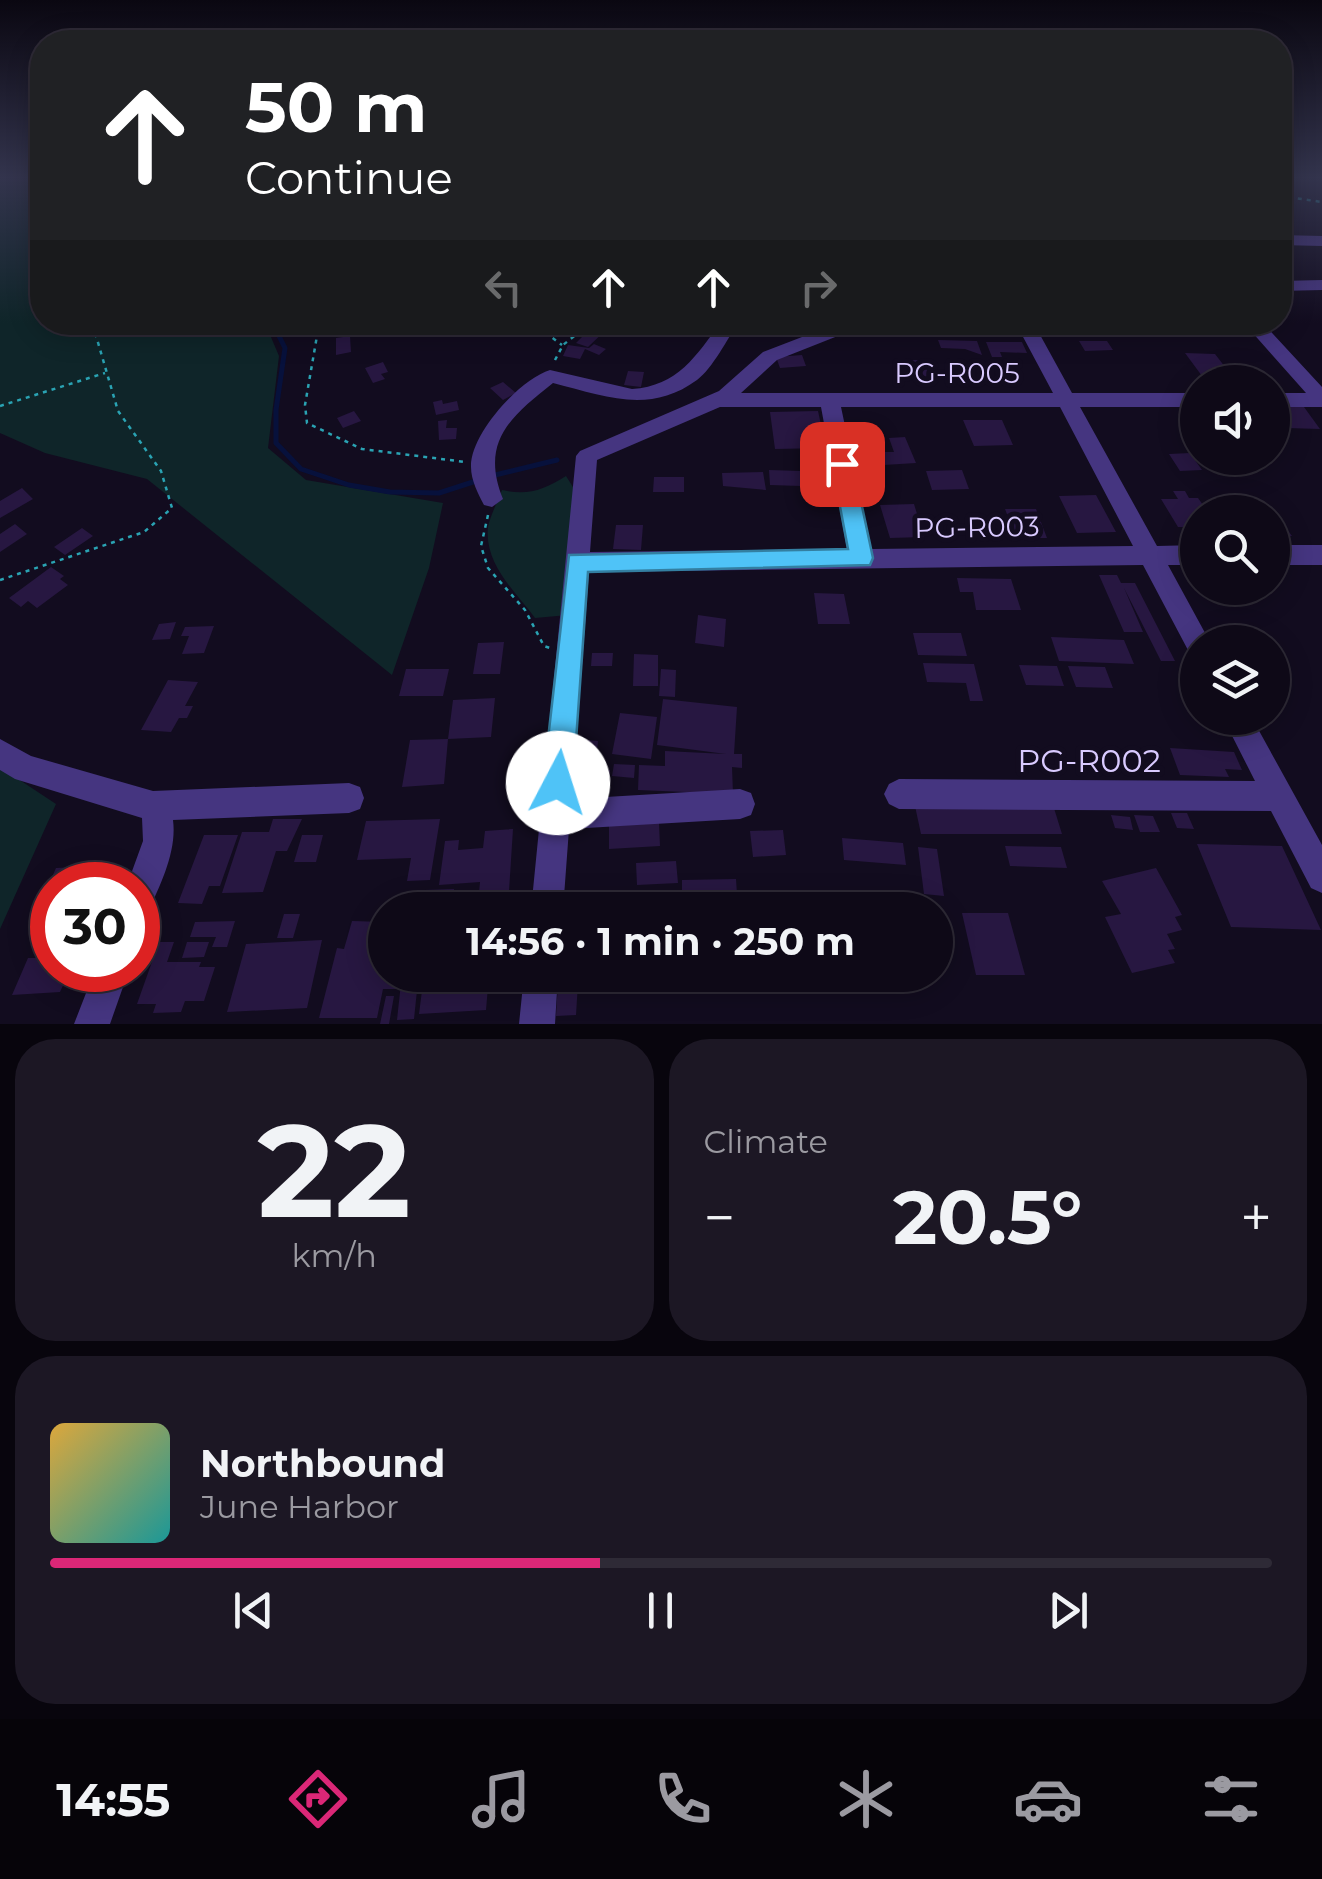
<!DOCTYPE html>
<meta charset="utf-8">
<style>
:root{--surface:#0e0917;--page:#1c1724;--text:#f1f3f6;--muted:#9b9aa1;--line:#2e2a36;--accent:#db2777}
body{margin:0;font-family:Montserrat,sans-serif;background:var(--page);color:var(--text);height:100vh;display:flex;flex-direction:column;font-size:38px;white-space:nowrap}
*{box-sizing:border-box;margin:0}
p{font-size:32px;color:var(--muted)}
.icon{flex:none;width:55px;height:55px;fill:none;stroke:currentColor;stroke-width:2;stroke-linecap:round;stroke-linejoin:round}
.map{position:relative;height:1024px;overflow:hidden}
.drawer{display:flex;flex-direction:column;gap:15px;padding:15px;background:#08050d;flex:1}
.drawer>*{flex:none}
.guide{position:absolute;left:30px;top:30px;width:1262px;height:305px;border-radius:40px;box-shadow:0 5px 25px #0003,0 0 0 2px var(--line);background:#202124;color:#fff;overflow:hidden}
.tools{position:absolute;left:1180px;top:365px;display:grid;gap:20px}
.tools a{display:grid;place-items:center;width:110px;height:110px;border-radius:50%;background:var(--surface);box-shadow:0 5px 25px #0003,0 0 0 2px var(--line);font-size:50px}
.speed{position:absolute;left:30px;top:862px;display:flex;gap:20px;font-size:50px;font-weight:700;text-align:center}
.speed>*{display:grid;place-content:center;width:130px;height:130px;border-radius:50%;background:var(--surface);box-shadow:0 5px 25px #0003,0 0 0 2px var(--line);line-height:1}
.speed .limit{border:15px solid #d22;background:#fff;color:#111}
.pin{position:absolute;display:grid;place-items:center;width:85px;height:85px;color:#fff;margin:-42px;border-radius:20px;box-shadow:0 5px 15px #0006}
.me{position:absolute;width:110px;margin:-55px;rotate:5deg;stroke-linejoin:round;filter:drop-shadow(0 0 8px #0008)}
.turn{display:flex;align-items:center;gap:35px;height:210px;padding:0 50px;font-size:45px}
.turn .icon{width:130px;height:130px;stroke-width:2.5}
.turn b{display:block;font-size:70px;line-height:85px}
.lanes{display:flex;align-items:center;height:95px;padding:0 50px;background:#0003;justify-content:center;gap:50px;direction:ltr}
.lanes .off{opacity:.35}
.big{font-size:75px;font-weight:700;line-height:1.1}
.drawer .tile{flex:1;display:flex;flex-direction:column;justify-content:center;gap:15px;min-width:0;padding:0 35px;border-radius:40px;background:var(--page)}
.drawer .dial{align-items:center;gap:0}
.dial b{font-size:130px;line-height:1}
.song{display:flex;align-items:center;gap:30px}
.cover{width:120px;height:120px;border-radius:15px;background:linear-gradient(135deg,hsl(40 70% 55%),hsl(180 70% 35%))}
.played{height:10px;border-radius:5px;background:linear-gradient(90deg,var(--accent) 45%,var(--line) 45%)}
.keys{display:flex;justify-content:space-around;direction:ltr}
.heat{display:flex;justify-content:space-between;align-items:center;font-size:55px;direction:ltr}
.drawer .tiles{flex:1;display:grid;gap:15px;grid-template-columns:1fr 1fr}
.tile:last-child{grid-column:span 2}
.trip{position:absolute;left:368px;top:892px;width:585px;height:100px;border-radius:50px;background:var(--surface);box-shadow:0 5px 25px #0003,0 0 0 2px var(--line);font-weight:700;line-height:100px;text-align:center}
.dock{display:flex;height:160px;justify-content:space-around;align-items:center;background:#060409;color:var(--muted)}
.dock .icon{width:70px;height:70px}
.dock .current{color:var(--accent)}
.dock b{font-size:45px;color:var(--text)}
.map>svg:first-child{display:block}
</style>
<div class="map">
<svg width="1322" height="1024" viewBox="0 0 1322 1024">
<rect width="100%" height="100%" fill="#120c1f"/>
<!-- green -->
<path fill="#0f2529" d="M0,179H42V322L265,323L279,356L268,448L306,480L443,503L429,568L392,675L147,479L45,453L0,433Z
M566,476L583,503L568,615L535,618C515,591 484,564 488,527C490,516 498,501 502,490C528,496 543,490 566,476Z
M0,767L56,804L0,929Z"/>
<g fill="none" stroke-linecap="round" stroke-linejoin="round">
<!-- stream -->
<path stroke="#07113c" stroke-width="5" d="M272,322L285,348L276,410V443L301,469L349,485L390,492L439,493L476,481
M491,476L557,460"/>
</g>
<!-- building -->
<path fill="#271741" d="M597,322L610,326L588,347L576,343Z
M916,325L921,335L897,336L893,326Z
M921,325L960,326L965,337H925Z
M350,336L351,352L336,355V338Z
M938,340L977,341L982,355L965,349L941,348Z
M1079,341H1107L1113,350L1085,351Z
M986,342H1022L1027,353L1000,352L1002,357H992Z
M594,344L606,349L599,355L585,349L580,359L563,356L568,345L589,348Z
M1185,353L1215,354L1232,376H1202Z
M802,355L806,366L780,368L776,357Z
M901,360H928L935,378L908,379Z
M383,362L388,372L381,374L385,379L373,383L365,368Z
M628,371L644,372L641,387L624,385Z
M503,382L516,393L503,400L490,388Z
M442,400L443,404L457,401L459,410L436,415L433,402Z
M1272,407H1304L1320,429L1287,428Z
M354,411L361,421L343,428L337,418Z
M818,411L826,448L775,449L770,412Z
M447,420L446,428H457L456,439L439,440L438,421Z
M963,420H1002L1013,445L974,446Z
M905,437L916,463L884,465L879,452H894L889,438Z
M1190,453L1202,470L1180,471L1169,454Z
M769,470L800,471L801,486L770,485Z
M962,470L969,489L932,490L926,471Z
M763,472L766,490L723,486L722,473Z
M654,477H684V492H653Z
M22,488L33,499L0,518V501Z
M1173,491H1185L1189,498H1198L1208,512H1198V536L1192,527H1178L1161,499H1178Z
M1096,495L1116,532L1077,533L1059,496Z
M914,504L924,537L890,538L880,505Z
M1268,504L1292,536L1272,537V512H1254L1248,505Z
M1005,509H1036L1047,538H1016Z
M15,524L27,534L0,552V534Z
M616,525H643L641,550L613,549Z
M82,528L93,536L65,555L54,547Z
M51,567L64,576L60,579L68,585L37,608L28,601L21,607L9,598Z
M1099,575H1117L1121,583H1135L1175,661H1161L1124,588L1143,632H1124Z
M957,578L1011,579L1021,610H976L973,592H960Z
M814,593L844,594L850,624H818Z
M698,615L726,619L724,647L695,643Z
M176,622L170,639L152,640L159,624Z
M214,626L204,653L182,654L189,636H181L185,627Z
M913,633H961L967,656L918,655Z
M1051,637L1124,640L1134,664L1059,661Z
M504,642L500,674H473L478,643Z
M592,653H613L612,666H591Z
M634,654L658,655V686H633Z
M923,663L974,664L983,701H970L966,683L927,682Z
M1019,665L1057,666L1064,686L1026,685Z
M1068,666L1105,667L1113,688L1076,687Z
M406,669H449L443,696H399Z
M661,669L676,670L675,697L659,696Z
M168,680L198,682L185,706H193L187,718H179L171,732L141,730Z
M495,698L491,737L448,739L453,700Z
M663,699L737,707L734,754H742V768L732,767L733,794L638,790L639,765L665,766V751L726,754L657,745Z
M620,713L657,717L651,759L612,754Z
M448,739L444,784L402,787L410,740Z
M575,739L598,741L596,761L572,760Z
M1170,748L1234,752L1242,770L1225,769L1229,777L1180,775Z
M614,764L635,765L634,778L612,776Z
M567,767L610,770L606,804L562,801Z
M1053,805L1062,834H921L915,806Z
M1171,813H1187L1194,829L1177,828Z
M1111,815L1130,817L1133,830L1115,828Z
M1134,815L1153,816L1160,832H1140Z
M273,819H302L287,851H276L263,892L222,893L242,832H269Z
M440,819L430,880L407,881L411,858L357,860L366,821Z
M659,823L660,846L609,849V826Z
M513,829L509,891L479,893L480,882L439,885L445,841L459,840L458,850L483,848L485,831Z
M783,830L786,855L753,857L750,831Z
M204,835H238L220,886H209L202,904L178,903Z
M302,835H323L316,862H294Z
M842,838L903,843L906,865L844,860Z
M1197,844L1282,846L1321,930L1231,927Z
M1005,846L1061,847L1067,868L1010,866Z
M918,847L937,849L944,896L924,894Z
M676,861L678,883L637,885L636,863Z
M78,867L75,874L110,873L104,885H52V911H37L56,868Z
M1156,868L1182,915L1175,917L1182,930L1167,934L1175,949L1168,950L1175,963L1132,973L1105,917L1121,914L1102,881Z
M736,879L738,910H722L721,896H709V906L699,907V900H682V880Z
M454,889L452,910H422L425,890Z
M962,913H1008L1025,975H976Z
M284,914H300L293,938H277Z
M235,921L227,947H212L216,937H190L195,922Z
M352,921L385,922V975H400L397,989H383L377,1018H319L337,948L344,949Z
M52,929V970H70L60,992L12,995L28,958H40Z
M322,940L307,1008L227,1012L246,944Z
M159,942H174L167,962H201L199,967H215L204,1001H185L181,1012L153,1013L156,1004H137Z
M187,942H209L204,957L182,958Z
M424,975H489L486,1010L419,1014Z
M606,975H646V988L614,989L615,981L605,982Z
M776,975H807L809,992L778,994Z
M418,981L414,1019L397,1020L401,983Z
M558,983H578L576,1015L556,1016Z
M386,996H394L389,1024H380Z"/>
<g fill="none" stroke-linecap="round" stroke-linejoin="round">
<!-- path -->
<path stroke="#2aa3b3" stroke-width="2.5" stroke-dasharray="4 5" stroke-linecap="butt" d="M1280,196L1322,202
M316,322L318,330L305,405L307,423L362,449L465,462
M531,322L562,345
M555,360L563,345L592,322
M0,406L105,373
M488,515L481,546L488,568L525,610L544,646L550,648
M0,580L144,532L172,508L161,471L118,411L92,322"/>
<!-- minor -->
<path fill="#453580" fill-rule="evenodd" d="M1280,235L1322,236V246L1280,245Z
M1322,280V290L1280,291V281Z
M721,322H739C727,339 713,368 697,380C649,415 605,396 553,383C510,417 480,442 503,499L492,507L484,505C478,494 471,480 471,467C470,434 520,379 550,370L632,389C678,386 696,356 721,322Z
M841,322H859L858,328L777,360L741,393H1053L1015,322H1033L1072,393H1198V407H1080L1157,546L1198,545V565H1168L1210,642H1198V655L1189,652L1143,565L589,572L572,799L740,789L751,793L755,804L751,815L740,819L569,829L563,910H531L576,456L580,451L719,391L763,352ZM720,407H821L847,549L590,552L597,460ZM841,407H1060L1133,546L871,549Z
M1243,322H1262L1322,387V407H1272V393H1306Z
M1272,545H1322V565H1272Z
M1223,718H1252L1322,845V893L1311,888L1271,811L899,809L889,804L884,794L889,784L899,779L1255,781Z
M0,739L31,756L153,791L349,783L360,787L364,798L360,809L349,813L173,820C177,851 161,883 149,910L138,915V885H127L143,841L142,818L15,779L0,770Z
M95,970H129L110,1024H74Z
M524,975H558L555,1024H519Z"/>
</g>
<!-- sky -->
<linearGradient id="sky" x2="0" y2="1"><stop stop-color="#0a0711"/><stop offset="0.55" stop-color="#33344d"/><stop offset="1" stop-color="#33344d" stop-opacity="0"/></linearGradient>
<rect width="1322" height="323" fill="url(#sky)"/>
<!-- route -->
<path fill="#4fc3f7" stroke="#337fa1" stroke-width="2.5" d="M842,456L853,464L873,558L870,565L588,572L573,783L568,793L558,798L547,793L543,783L569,555L848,549L832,464Z"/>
<g text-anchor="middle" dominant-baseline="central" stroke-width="10" stroke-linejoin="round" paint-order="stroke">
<!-- street labels -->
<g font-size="28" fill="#d9caff" stroke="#120c1f">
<text x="957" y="373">PG-R005</text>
<text transform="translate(977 527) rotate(-1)">PG-R003</text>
</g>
<!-- near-street labels -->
<g font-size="32" fill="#d9caff" stroke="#120c1f">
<text x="1089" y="760">PG-R002</text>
</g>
</g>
</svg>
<div class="tools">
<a><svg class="icon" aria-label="sound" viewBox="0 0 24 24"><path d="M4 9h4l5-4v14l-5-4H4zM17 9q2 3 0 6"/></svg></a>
<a><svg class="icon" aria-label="search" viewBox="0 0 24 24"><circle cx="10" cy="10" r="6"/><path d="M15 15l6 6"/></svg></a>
<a><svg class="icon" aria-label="layers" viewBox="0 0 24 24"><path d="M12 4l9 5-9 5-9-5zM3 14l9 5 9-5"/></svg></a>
</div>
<div class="speed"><div class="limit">30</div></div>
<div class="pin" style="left:842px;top:464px;background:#d93025"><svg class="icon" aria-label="arrive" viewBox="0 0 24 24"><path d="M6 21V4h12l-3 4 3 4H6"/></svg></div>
<svg class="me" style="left:558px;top:783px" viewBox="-20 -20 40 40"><circle r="19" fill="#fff"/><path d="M0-13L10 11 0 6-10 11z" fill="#4fc3f7"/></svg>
<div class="trip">14:56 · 1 min · 250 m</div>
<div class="guide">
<div class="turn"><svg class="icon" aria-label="ahead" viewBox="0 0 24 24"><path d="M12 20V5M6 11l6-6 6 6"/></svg><div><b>50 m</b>Continue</div></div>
<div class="lanes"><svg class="icon off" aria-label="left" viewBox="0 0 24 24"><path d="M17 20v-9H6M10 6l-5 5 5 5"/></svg><svg class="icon" aria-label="ahead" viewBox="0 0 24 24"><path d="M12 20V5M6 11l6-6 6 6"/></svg><svg class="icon" aria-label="ahead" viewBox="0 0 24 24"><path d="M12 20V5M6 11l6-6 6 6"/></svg><svg class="icon off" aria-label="right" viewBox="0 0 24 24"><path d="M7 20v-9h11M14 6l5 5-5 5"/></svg></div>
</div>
</div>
<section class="drawer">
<div class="tiles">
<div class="tile dial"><b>22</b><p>km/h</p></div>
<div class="tile"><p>Climate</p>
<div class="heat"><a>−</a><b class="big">20.5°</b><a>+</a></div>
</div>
<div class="tile">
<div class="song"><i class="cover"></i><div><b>Northbound</b><p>June Harbor</p></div></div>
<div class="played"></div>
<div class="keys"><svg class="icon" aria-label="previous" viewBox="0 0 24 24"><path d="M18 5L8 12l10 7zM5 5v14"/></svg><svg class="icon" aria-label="pause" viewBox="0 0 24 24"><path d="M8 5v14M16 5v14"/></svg><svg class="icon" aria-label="next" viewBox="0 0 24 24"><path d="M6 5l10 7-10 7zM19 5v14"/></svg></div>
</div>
</div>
</section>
<nav class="dock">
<b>14:55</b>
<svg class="icon current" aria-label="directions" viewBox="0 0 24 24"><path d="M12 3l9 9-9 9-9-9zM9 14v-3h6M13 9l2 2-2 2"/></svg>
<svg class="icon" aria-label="music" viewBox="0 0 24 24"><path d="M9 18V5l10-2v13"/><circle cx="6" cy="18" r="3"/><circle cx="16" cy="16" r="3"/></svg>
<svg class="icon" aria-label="phone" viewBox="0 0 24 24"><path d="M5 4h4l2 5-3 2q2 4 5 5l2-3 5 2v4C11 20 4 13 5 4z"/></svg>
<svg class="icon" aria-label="climate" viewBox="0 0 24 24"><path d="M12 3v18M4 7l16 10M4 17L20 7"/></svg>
<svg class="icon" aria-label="car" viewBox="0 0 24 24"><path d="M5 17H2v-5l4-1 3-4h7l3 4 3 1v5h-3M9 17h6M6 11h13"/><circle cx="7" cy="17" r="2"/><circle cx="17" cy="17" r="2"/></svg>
<svg class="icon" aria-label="filters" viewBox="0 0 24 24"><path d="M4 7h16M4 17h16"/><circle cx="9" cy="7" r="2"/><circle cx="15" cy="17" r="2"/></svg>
</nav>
